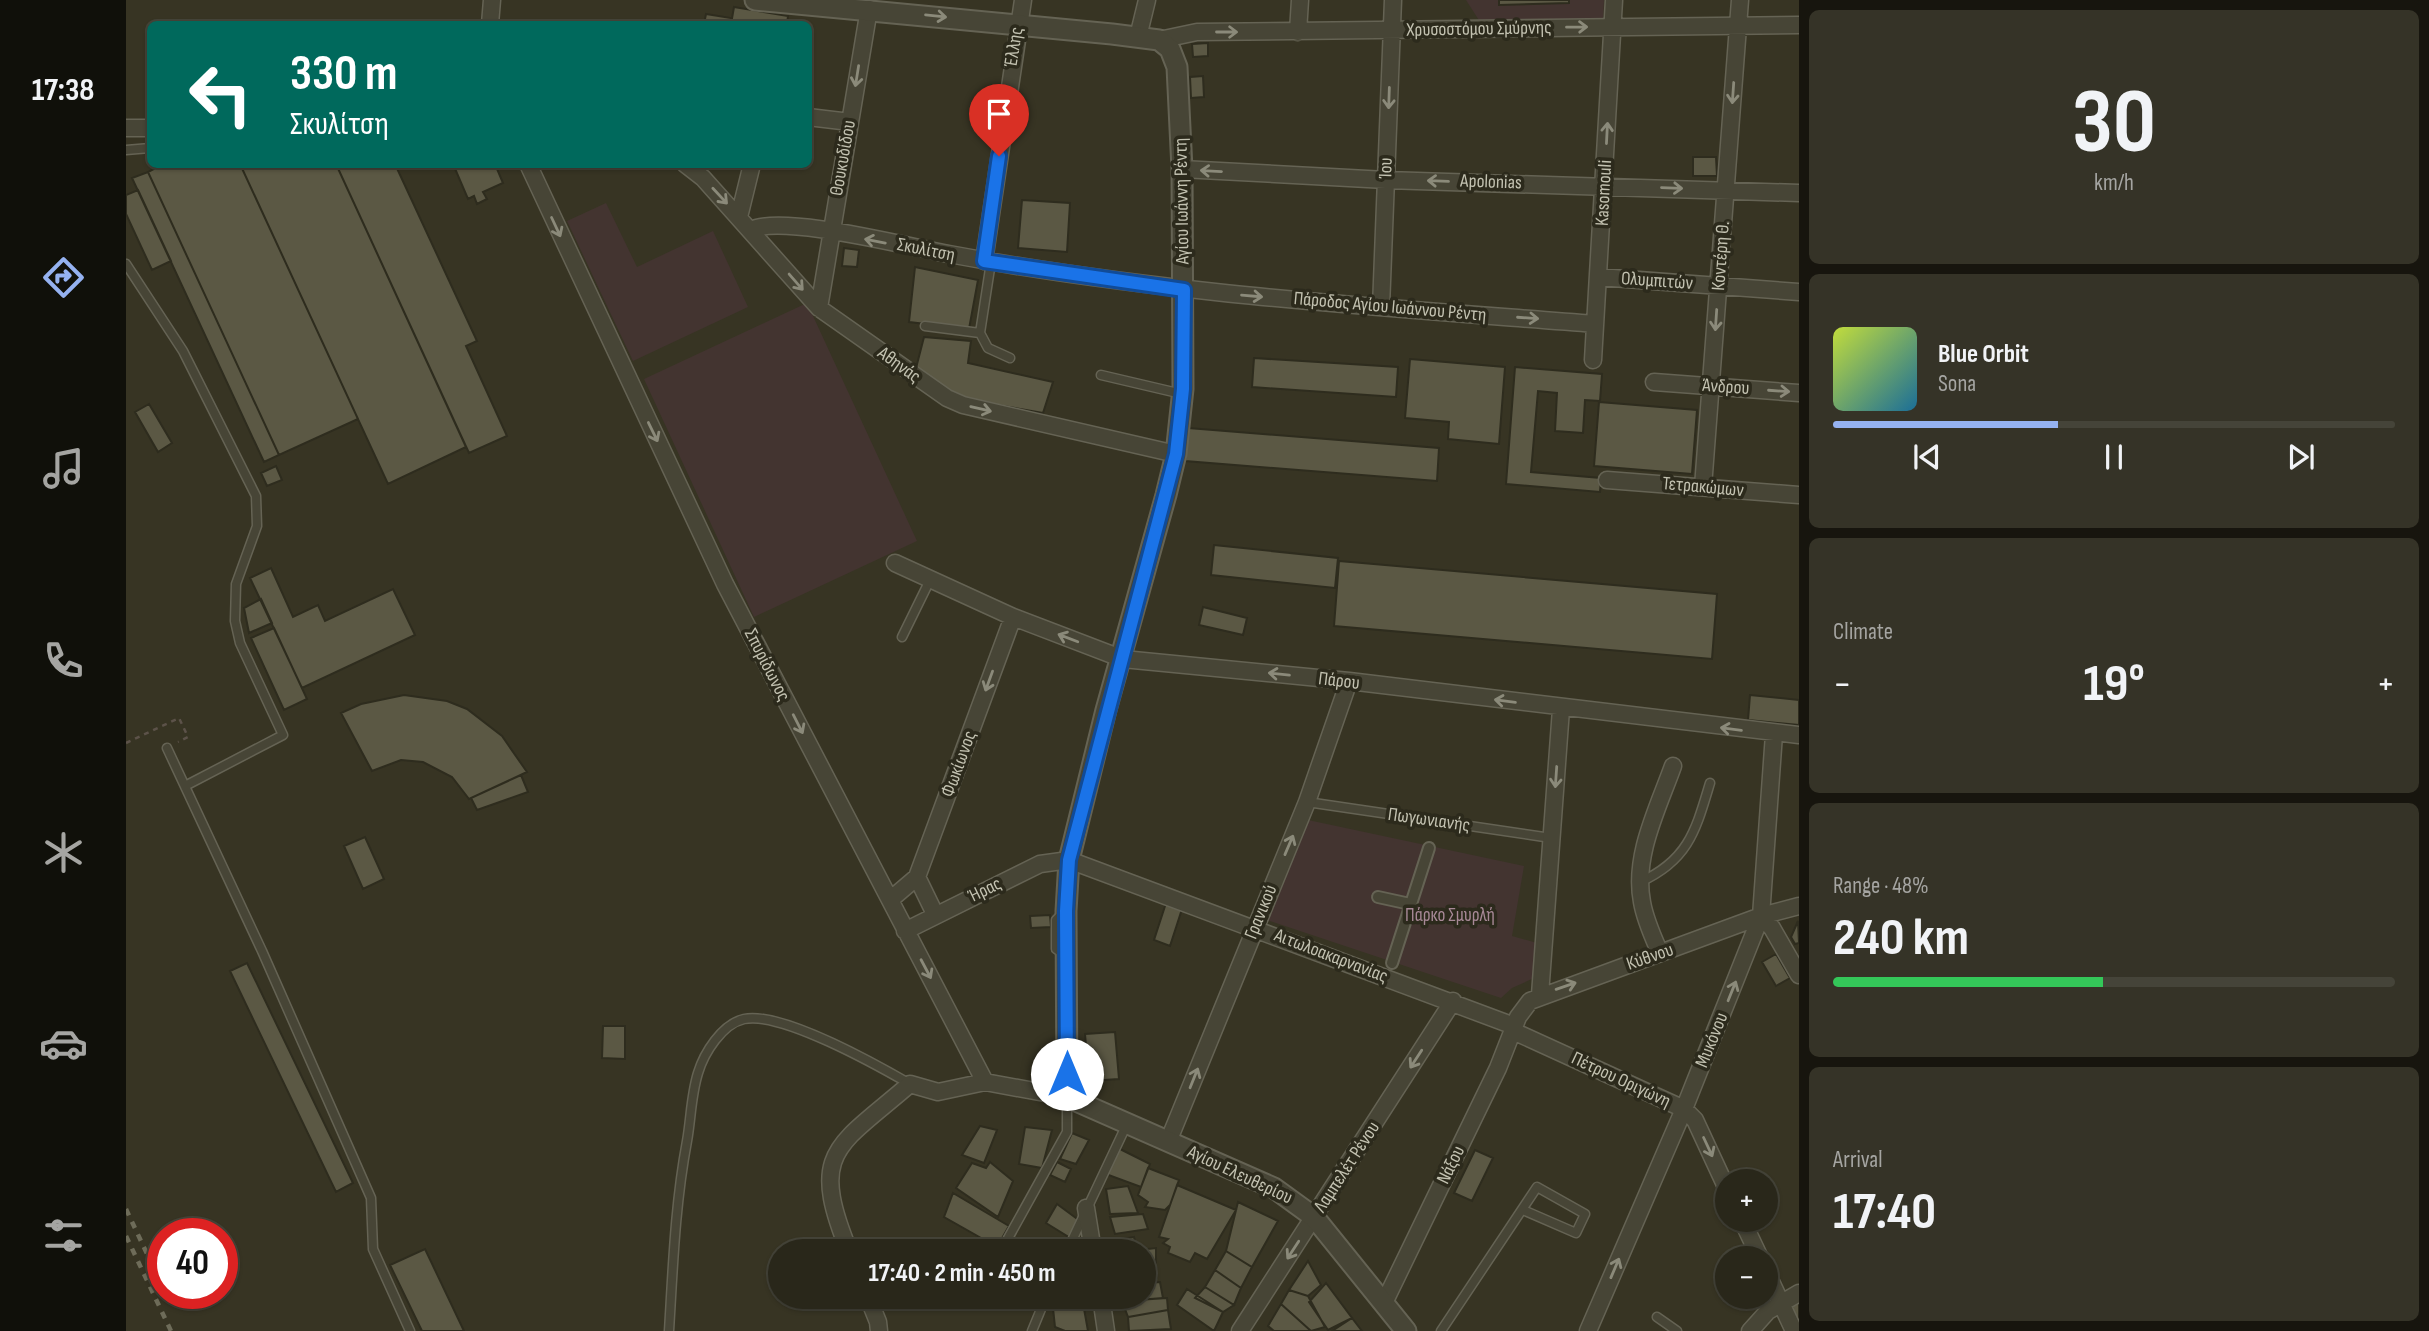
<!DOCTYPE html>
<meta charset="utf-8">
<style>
:root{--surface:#29271a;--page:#353327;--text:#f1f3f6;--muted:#a5a5a2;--line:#454439;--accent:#95b2f1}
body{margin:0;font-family:"Sofia Sans Condensed",sans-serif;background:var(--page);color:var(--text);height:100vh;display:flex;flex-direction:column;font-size:26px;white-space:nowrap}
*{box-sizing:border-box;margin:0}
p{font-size:23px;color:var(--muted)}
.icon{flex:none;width:38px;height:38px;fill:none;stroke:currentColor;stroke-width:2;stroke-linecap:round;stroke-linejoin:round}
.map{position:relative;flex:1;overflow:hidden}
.side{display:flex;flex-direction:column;gap:10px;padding:10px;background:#17150e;width:630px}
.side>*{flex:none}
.guide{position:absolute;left:21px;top:21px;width:665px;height:147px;border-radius:10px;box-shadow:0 2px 5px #0004,0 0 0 2px var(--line);background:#00695c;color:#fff;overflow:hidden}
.fabs{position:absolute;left:1589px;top:1169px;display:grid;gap:14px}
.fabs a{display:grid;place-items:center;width:63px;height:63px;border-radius:50%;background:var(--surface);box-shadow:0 2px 5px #0004,0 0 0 2px var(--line);font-size:35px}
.speed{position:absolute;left:21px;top:1218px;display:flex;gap:14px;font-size:35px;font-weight:700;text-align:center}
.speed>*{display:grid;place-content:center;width:91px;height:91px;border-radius:50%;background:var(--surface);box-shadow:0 2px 5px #0004,0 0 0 2px var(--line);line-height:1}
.speed .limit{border:10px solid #d22;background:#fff;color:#111}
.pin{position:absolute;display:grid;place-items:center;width:60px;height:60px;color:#fff;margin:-72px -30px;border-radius:50% 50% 50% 0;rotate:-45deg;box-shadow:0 0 7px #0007}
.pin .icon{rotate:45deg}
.me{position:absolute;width:77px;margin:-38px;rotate:0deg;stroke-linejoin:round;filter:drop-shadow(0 0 5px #0008)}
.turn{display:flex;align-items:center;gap:24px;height:147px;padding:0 28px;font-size:32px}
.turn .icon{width:91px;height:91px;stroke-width:2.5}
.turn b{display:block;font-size:49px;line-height:60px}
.big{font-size:52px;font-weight:700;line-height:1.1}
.side .tile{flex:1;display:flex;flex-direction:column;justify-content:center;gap:10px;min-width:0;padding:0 24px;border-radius:10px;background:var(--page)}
.side .dial{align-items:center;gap:0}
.dial b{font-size:91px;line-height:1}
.song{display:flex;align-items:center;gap:21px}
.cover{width:84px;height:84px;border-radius:10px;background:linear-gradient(135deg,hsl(70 70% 55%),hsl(200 70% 35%))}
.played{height:7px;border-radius:4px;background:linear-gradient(90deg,var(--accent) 40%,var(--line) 40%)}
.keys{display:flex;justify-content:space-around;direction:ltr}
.heat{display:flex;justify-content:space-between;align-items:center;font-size:38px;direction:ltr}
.charge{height:10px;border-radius:5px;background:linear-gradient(90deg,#34c759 48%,var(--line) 0)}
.trip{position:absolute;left:642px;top:1239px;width:388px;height:70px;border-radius:35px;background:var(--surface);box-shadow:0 2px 5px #0004,0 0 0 2px var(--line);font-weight:700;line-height:70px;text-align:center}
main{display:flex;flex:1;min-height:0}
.dock{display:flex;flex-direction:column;width:126px;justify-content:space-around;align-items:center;background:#10100a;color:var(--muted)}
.dock .icon{width:49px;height:49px}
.dock .current{color:var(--accent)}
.dock b{font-size:32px;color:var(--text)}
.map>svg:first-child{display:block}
</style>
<main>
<nav class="dock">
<b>17:38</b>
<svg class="icon current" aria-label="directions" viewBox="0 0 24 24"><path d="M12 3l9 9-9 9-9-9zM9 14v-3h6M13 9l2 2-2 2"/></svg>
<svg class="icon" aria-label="music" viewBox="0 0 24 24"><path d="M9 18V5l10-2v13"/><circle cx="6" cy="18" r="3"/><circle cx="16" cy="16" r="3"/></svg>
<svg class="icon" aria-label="phone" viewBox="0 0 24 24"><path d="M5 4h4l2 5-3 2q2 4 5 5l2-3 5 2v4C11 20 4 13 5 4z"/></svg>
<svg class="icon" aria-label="climate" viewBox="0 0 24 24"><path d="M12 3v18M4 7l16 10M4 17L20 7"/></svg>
<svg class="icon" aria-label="car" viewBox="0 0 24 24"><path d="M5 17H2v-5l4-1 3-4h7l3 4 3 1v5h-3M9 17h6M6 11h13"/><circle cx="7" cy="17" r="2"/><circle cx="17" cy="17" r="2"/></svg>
<svg class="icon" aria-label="filters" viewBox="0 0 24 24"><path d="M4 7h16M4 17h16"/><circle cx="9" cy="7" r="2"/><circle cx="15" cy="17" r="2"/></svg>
</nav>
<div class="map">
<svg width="1673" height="1331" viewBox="0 0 1673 1331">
<rect width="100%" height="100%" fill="#373423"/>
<!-- green -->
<path fill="#433430" d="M1340,0H1478L1477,22L1356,25Z
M480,203L511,267L587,231L622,307L507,361L441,221Z
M681,303L791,541L628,617L518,379Z
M1182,820L1398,866L1386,936L1411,943L1408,978L1386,988L1375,998L1141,920Z"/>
<!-- building -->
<path fill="#5b5844" stroke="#2e2c1e" stroke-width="2" d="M1373,0H1443V3L1373,5Z
M608,7L662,16L661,24H605Z
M580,14L605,18L604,24H578Z
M1082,43V56L1067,57L1066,44Z
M1077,76L1078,97L1065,98L1064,77Z
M1567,157H1590L1591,176H1567Z
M37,164H114L232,419L153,455L22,172Z
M114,164H210L340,447L262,484Z
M210,164H269L351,341L340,346L381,436L343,453Z
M327,164H369L377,183L357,192L361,199L351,204L348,196L342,199Z
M22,172L153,455L138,462L6,178Z
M12,190L45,261L26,270L0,214V195Z
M896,200L944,203L941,252L892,248Z
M718,248L733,250L731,267L716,266Z
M789,267L852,280L843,329L783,322Z
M798,337L845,341L842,363L927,382L917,413L831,398L789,372Z
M1128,358L1272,367L1270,397L1126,387Z
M1284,359L1379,367L1373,444L1322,439L1323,422L1279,418Z
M1389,367L1476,374L1474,401L1459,400L1457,433L1429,431L1431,393L1412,391L1405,472L1475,478L1474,492L1380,484Z
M1473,402L1571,410L1566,474L1468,466Z
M23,404L46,443L32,452L9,412Z
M1062,428L1313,448L1311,481L1059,461Z
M150,466L156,480L141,486L135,473Z
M1088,545L1212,558L1209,588L1085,575Z
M1213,561L1591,594L1586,659L1208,626Z
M145,568L167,617L192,605L199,621L267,589L289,635L176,688L124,578Z
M135,599L146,623L123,633L118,608Z
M1077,607L1121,618L1117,635L1073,625Z
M148,628L181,699L158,710L125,638Z
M278,695L321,701L341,709L376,736L401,772L343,799L326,777L297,762L275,760L246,771L215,713L235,704Z
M1624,695L1673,700V725L1622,720Z
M395,775L402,792L351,810L345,798Z
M239,837L258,879L237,889L218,846Z
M1040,903L1056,909L1044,946L1028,940Z
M924,915L925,927L905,928L904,916Z
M1672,921L1673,943L1669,944L1665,937Z
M1650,954L1664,978L1650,986L1636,962Z
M121,963L227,1183L210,1192L104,971Z
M477,1026H499V1059L476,1058Z
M989,1032L993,1079L963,1081L959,1034Z
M854,1126L871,1130L858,1163L836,1155Z
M899,1127L926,1130L916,1168L893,1164Z
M946,1133L963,1140L950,1164L934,1159Z
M990,1147L1024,1164L1015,1187L977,1173Z
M1349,1150L1367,1158L1346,1201L1328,1193Z
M864,1162L887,1181L872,1217L830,1188L846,1163L860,1168Z
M931,1162L945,1169L939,1182L924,1175Z
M1022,1168L1053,1180L1044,1205L1039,1210L1019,1207L1022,1202L1012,1195Z
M1051,1185L1110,1210L1081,1259L1069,1253L1064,1262L1042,1253L1044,1247L1037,1243L1042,1239L1033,1237Z
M1002,1186L1012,1213L984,1214L980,1189Z
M827,1193L883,1226L871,1247L818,1217Z
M1112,1202L1152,1221L1126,1267L1100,1251Z
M931,1204L954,1221L946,1239L920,1223Z
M1017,1214L1022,1229L989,1234L984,1217Z
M1008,1237L1011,1250L993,1251L991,1240Z
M921,1241L935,1251H915Z
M1030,1248V1263L1018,1264V1251H1004Z
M299,1249L338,1331H296L264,1265Z
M1100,1251L1126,1267L1115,1288L1089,1270Z
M1182,1261L1195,1285L1182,1296L1163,1290Z
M1018,1266H1030L1031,1278L1018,1281Z
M1089,1270L1115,1288L1108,1305L1079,1287Z
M1034,1282L1037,1298L1000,1301L999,1297H1018V1283Z
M1200,1283L1226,1318L1202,1330L1183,1302Z
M1079,1287L1108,1305L1097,1312L1069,1298Z
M1061,1289L1097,1312L1088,1331L1051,1305Z
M1163,1290L1182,1296L1199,1327L1185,1331L1155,1304Z
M930,1297H956L931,1301Z
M1673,1297V1327L1661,1303Z
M1041,1298L1042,1310L1002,1317L996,1301Z
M957,1303L962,1331H939L929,1327L927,1308Z
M1155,1304L1185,1331H1148L1142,1326Z
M1042,1310L1045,1329L1003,1331L1002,1317Z
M1226,1318L1236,1331H1206Z"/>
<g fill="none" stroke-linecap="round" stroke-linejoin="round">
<defs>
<path id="service" d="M0,150L24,148
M0,264L57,351L130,496L131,526L110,584L109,621L114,643L157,735L59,786
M799,326L854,333L865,262
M854,333L862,348L884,358
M975,375L1056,394
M776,637L804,580
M41,748L136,951L245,1198L247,1249L284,1331
M1181,802L1425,838
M1514,882C1563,860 1570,829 1584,783
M937,913L930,920V949L939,955
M875,1251L941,1132V1100
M941,1251L1001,1124
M1531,1317L1551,1331
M543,1331C547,1266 549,1205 561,1141C565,1119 565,1095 572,1073C578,1053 596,1024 618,1019C655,1011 751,1065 784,1084
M906,1331L920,1297
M1315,1331L1411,1187L1459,1214L1450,1233L1397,1210"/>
<path id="pedestrian" d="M1252,897L1284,904
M1266,963L1303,848"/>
<path id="minor" d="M364,24L366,0
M1172,32L1174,0
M1012,37L1021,0
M1033,40L1071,32L1673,25
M682,117L724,122
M0,128H24
M402,164L599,584L859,1082
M559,164L577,178L693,308L821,398L837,405L1050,454
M1056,169L1260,180L1673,193
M613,217L626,164
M625,230C656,214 783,247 823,254C1036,294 1253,307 1469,324
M858,261L897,0
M1473,277L1673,292
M1255,307L1267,0
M693,308L743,9
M1467,360L1488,0
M1528,382L1673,393
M1481,480L1673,495
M1577,487L1614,0
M769,563L887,617L997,659L1223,681L1673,735
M791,877L809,914
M764,900L791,877L887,617
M1635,916L1646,928L1673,975
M779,931L914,864L943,860L1388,1026
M1534,953C1527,937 1519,920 1516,902C1507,856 1532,808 1547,766
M1414,995L1435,709
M1387,1031L1558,1109L1569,1120L1601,1189
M1042,1142L1181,802L1223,681
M960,1208L967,1251
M1616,1220L1634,1258
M723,1251C682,1151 711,1147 784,1084L812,1092L859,1082L941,1097
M1640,1271L1668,1331
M742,1297L752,1322L753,1331
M975,1297L980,1331
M1258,1303L1372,1068L1392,1017L1404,1001L1635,916L1673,906
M1114,1331L1327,1001
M1462,1331L1558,1109L1635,916L1648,734
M1624,1331L1642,1311L1673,1293"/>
<path id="tertiary" d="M629,0L986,34L1033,40L1044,49L1051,67L1056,169L1057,389L1050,454L1040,495L980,710L943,860L940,911L941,1097L1148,1188L1188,1217L1280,1331"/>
</defs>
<!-- service casing -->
<use href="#service" stroke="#656354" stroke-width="11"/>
<!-- pedestrian casing -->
<use href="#pedestrian" stroke="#656354" stroke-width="14"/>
<!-- minor casing -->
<use href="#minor" stroke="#656354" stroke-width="19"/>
<!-- tertiary casing -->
<use href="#tertiary" stroke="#656354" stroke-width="23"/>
<!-- path -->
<path stroke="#5c5249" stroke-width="2.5" stroke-dasharray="5 5" stroke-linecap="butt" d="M0,743L53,718L62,737L52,742"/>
<!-- service -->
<use href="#service" stroke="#474536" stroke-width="8"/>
<!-- pedestrian -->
<use href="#pedestrian" stroke="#474536" stroke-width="10"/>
<!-- minor -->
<use href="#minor" stroke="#474536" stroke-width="16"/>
<!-- tertiary -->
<use href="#tertiary" stroke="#474536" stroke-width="19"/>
<!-- rail -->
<path stroke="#6e6c59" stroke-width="4.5" stroke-dasharray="7 7" stroke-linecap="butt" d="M0,1209L37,1288
M0,1236L45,1331"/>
</g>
<!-- one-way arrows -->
<defs><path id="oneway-shaft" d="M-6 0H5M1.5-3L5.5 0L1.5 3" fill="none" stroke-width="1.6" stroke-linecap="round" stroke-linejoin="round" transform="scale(1.75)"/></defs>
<g stroke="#8b8a7a">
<use href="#oneway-shaft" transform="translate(810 16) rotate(6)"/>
<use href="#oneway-shaft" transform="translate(1451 27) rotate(-1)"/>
<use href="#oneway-shaft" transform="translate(1101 32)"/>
<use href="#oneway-shaft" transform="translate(731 76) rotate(99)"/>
<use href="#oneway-shaft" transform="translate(1607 93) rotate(94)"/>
<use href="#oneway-shaft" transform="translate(1263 98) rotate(92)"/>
<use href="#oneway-shaft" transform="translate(1481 133) rotate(-87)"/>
<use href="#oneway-shaft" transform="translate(1085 171) rotate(-177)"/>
<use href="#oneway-shaft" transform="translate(1312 181) rotate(-178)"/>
<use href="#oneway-shaft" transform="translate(1546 188) rotate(2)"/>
<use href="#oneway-shaft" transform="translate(594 196) rotate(47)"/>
<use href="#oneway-shaft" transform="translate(430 227) rotate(65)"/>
<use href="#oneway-shaft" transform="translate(749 241) rotate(-169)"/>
<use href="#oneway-shaft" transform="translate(670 282) rotate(49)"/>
<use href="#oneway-shaft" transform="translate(1126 296) rotate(5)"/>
<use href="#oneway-shaft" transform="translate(1402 318) rotate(4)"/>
<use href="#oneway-shaft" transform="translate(1590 320) rotate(94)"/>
<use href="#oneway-shaft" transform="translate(1653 391) rotate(4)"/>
<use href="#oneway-shaft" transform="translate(855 409) rotate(13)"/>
<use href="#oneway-shaft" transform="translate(527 432) rotate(64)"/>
<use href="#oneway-shaft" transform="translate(942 638) rotate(-159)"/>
<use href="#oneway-shaft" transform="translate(1153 674) rotate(-174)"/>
<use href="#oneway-shaft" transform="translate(863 681) rotate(110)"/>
<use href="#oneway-shaft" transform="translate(1379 701) rotate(-173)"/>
<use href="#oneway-shaft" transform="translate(672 724) rotate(63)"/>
<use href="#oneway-shaft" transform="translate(1605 729) rotate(-173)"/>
<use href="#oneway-shaft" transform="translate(1430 777) rotate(94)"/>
<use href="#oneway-shaft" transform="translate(1163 845) rotate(-67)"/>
<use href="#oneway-shaft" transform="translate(800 969) rotate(62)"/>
<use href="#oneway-shaft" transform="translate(1440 986) rotate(-19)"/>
<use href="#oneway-shaft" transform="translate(1606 991) rotate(-68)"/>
<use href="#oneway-shaft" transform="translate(1290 1059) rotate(123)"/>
<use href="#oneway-shaft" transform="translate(1068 1078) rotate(-68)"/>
<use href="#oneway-shaft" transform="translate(1582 1147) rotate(65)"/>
<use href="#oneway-shaft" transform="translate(1167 1250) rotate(123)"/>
<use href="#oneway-shaft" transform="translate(1489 1268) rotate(-67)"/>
</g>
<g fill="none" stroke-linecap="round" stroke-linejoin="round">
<defs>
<path id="route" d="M873,156L858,261L1058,290L1057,389L1050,454L943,860L940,911L941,1074"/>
</defs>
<!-- route casing -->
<use href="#route" stroke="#114b97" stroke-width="18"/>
<!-- route -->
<use href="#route" stroke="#1a73e8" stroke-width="12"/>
</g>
<g text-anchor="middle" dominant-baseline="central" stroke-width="7" stroke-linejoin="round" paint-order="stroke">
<!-- street labels -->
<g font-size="19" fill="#c3c2b1" stroke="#2c2a1c">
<text transform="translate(1353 29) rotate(-1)">Χρυσοστόμου Σμύρνης</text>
<text transform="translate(888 47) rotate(-81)">Έλλης</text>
<text transform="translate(717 158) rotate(-80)">Θουκυδίδου</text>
<text transform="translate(1260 168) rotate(-88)">Ίου</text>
<text transform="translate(1365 182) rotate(2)">Apolonias</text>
<text transform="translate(1478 193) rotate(-87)">Kasomouli</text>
<text transform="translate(1056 201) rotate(-91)">Αγίου Ιωάννη Ρέντη</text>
<text transform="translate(800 250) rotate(11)">Σκυλίτση</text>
<text transform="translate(1595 256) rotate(-86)">Κοντέρη Θ.</text>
<text transform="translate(1531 281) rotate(4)">Ολυμπιτών</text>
<text transform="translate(1264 307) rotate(5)">Πάροδος Αγίου Ιωάννου Ρέντη</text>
<text transform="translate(773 365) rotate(36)">Αθηνάς</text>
<text transform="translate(1600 387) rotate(4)">Άνδρου</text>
<text transform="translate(1577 487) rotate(5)">Τετρακώμων</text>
<text transform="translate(641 665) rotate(63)">Σπυρίδωνος</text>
<text transform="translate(1213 681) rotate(7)">Πάρου</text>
<text transform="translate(833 764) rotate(-70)">Φωκίωνος</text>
<text transform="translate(1303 820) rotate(8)">Πωγωνιανής</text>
<text transform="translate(859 890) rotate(-26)">Ήρας</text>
<text transform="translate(1135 912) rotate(-68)">Γρανικού</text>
<text transform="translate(1205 956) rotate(21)">Αιτωλοακαρνανίας</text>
<text transform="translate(1524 957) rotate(-19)">Κύθνου</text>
<text transform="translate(1586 1040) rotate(-68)">Μυκόνου</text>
<text transform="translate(1495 1080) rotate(25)">Πέτρου Οριγώνη</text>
<text transform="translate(1325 1165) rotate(-64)">Νάξου</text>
<text transform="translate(1221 1167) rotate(-57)">Λαμπελέτ Ρένου</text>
<text transform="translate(1114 1175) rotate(25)">Αγίου Ελευθερίου</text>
</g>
<!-- park labels -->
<g font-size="19" fill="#a88997" stroke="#2c2a1c">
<text x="1324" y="915">Πάρκο Σµυρλή</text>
</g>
</g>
</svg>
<div class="fabs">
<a>+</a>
<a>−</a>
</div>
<div class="speed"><div class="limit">40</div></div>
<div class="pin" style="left:873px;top:156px;background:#d93025"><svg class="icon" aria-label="arrive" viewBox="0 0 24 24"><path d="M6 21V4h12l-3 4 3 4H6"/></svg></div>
<svg class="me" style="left:941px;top:1074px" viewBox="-20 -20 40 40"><circle r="19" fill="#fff"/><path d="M0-13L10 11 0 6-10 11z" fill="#1a73e8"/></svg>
<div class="trip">17:40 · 2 min · 450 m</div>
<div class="guide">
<div class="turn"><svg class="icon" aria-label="left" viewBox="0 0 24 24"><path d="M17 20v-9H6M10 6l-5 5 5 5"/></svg><div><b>330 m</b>Σκυλίτση</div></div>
</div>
</div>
<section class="side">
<div class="tile dial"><b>30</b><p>km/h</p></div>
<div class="tile">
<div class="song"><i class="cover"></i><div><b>Blue Orbit</b><p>Sona</p></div></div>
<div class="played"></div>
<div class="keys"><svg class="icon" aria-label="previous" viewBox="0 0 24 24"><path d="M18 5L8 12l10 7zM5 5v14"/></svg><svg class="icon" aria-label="pause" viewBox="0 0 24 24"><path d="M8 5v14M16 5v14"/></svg><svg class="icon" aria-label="next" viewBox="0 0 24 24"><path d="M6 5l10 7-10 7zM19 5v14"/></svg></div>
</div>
<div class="tile"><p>Climate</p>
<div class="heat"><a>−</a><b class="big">19°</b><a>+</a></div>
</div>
<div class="tile"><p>Range · 48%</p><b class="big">240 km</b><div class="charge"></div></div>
<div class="tile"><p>Arrival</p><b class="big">17:40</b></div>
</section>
</main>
